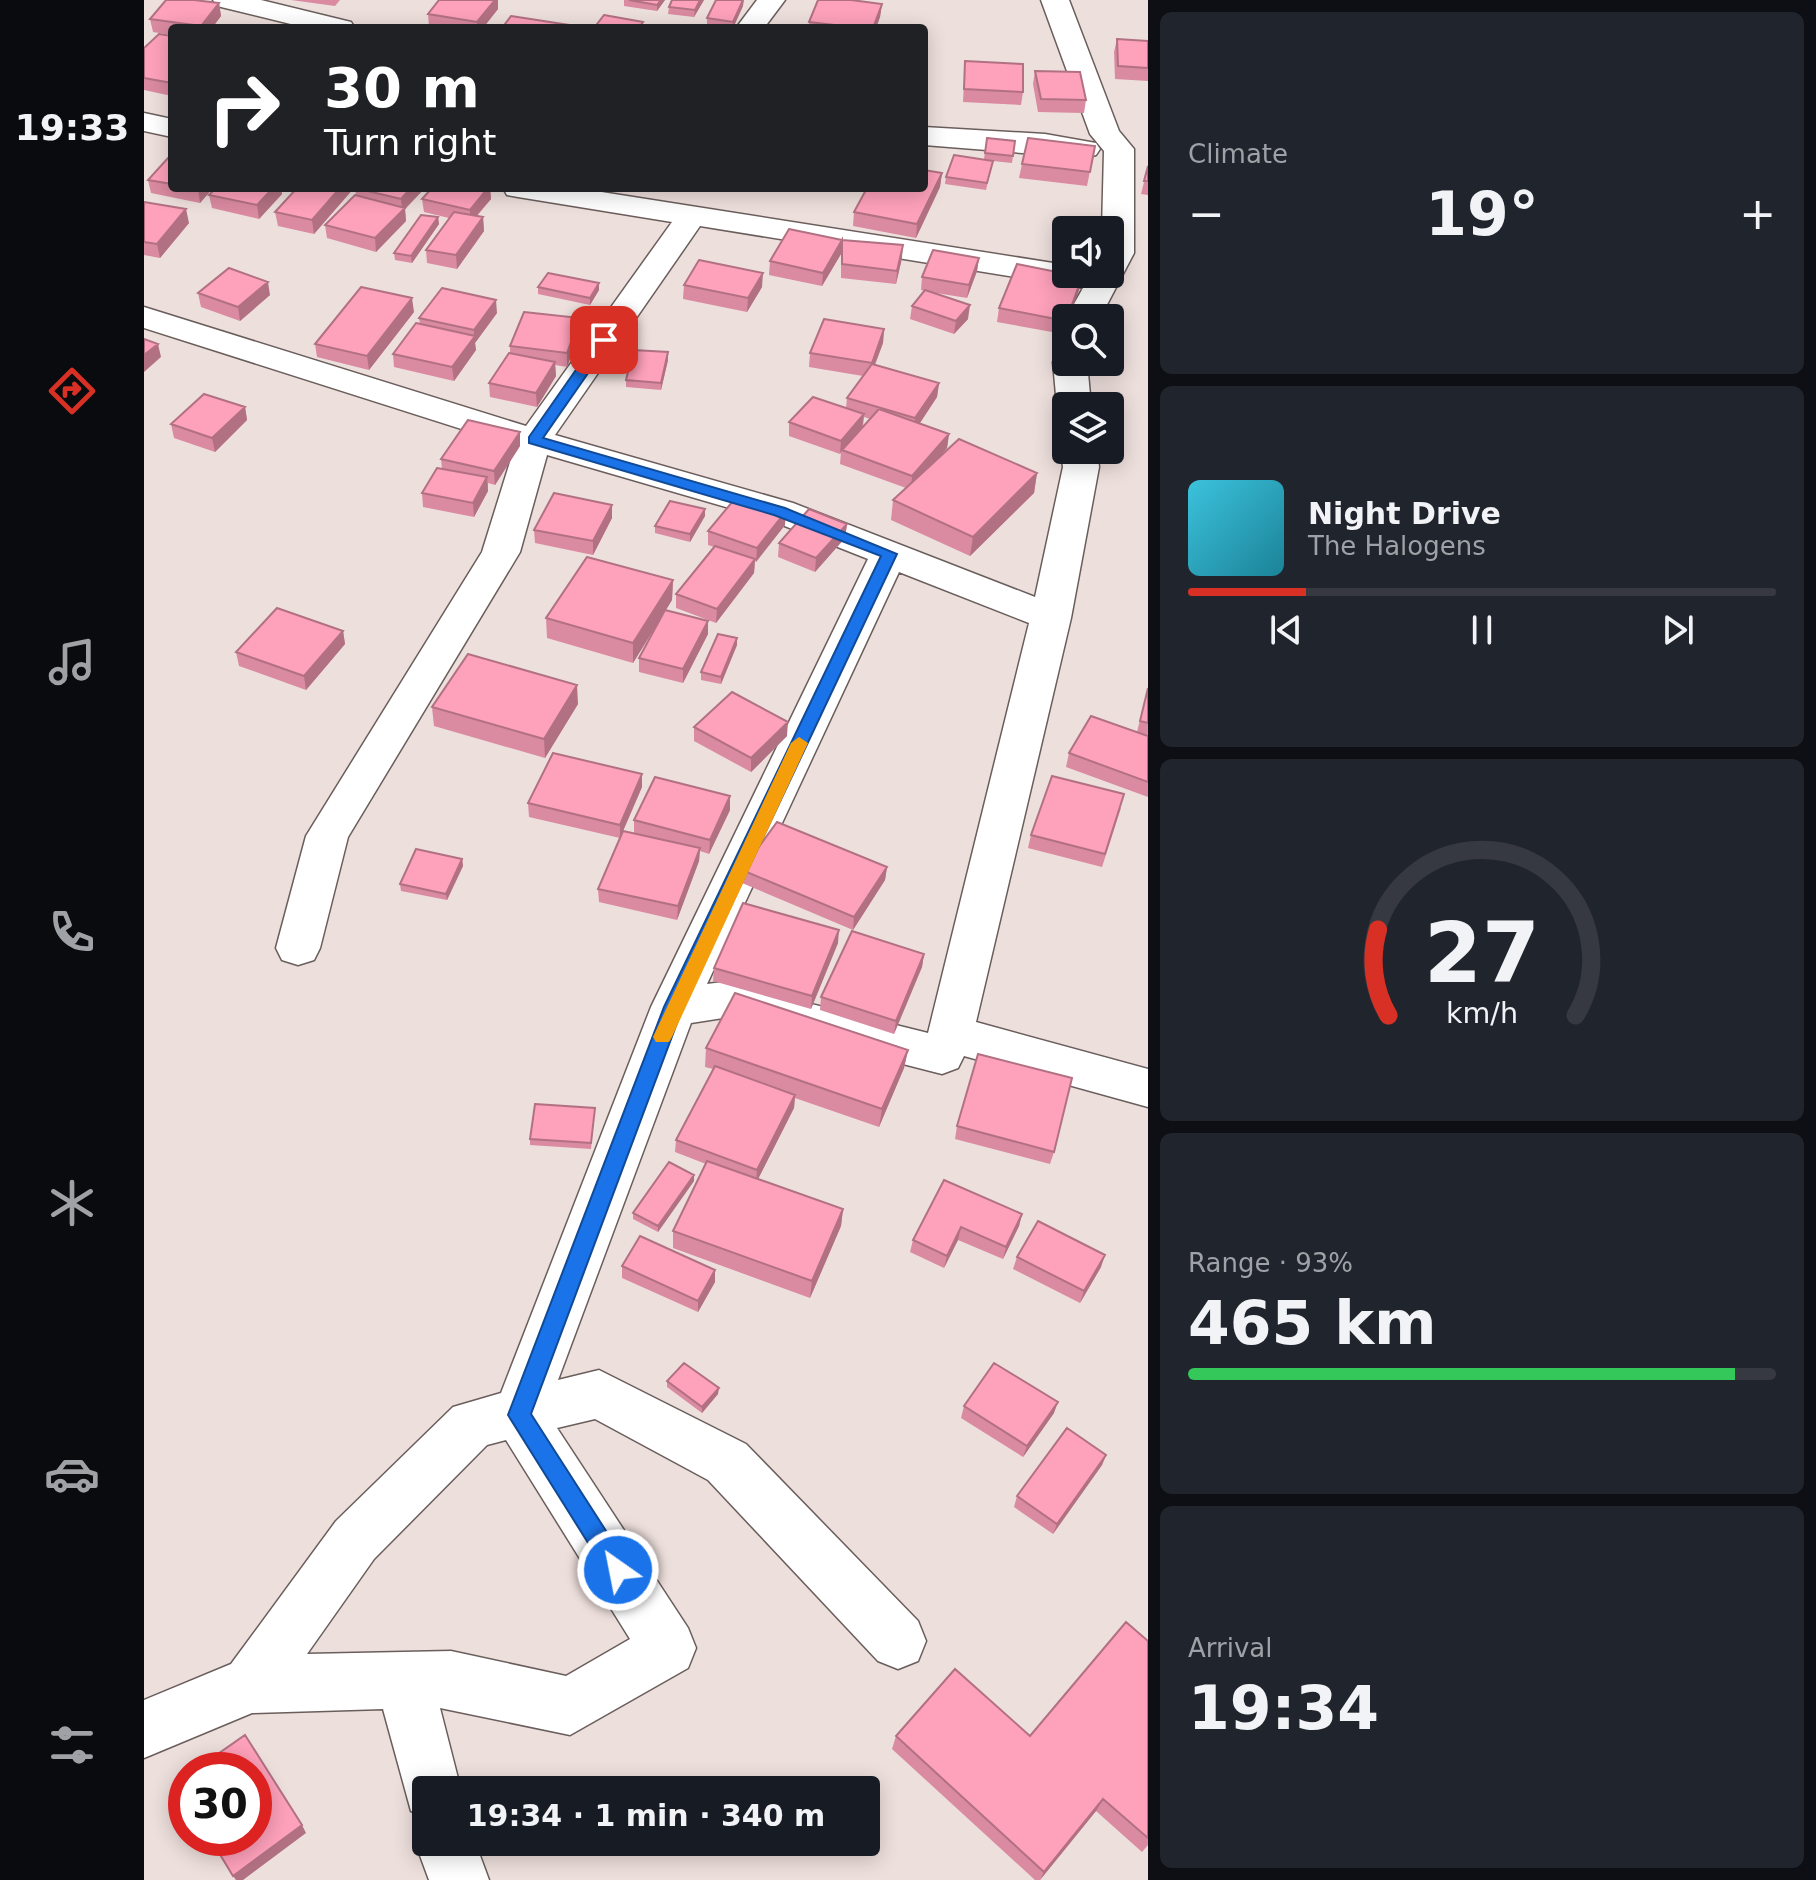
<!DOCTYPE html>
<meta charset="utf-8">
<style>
:root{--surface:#171b24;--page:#20242c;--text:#f1f3f6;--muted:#9ea1a6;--line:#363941;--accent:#d93025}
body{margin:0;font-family:"DejaVu Sans",sans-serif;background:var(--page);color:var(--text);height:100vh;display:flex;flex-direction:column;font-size:30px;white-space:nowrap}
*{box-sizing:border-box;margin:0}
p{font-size:26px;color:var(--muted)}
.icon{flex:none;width:44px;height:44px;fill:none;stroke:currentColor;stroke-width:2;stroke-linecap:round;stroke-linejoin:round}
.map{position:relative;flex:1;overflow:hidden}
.panel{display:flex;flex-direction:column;gap:12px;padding:12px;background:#0d0f14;width:668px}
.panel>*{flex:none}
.guide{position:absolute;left:24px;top:24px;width:760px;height:168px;border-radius:8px;box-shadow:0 4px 20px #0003;background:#202124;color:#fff;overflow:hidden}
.fabs{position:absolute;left:908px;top:216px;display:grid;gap:16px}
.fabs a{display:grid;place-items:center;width:72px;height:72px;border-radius:8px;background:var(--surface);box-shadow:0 4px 20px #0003;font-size:40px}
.speed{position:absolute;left:24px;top:1752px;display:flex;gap:16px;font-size:40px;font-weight:700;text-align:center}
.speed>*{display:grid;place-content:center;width:104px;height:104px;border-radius:50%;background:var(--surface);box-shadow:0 4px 20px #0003;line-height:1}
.speed .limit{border:12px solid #d22;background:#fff;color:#111}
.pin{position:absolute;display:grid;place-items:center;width:68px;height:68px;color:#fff;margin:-34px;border-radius:16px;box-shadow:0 4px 12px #0006}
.me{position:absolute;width:88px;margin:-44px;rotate:327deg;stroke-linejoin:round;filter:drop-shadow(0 0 6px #0008)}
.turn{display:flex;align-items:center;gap:28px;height:168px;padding:0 24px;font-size:36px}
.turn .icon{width:104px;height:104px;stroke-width:2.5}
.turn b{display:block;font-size:56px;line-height:68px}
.big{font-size:60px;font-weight:600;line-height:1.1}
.panel .tile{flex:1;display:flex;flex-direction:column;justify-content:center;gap:12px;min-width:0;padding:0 28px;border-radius:12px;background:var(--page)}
.panel .dial{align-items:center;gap:0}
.dial svg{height:208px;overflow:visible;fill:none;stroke:var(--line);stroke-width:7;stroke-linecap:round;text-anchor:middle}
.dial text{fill:var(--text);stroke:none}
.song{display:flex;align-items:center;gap:24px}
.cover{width:96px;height:96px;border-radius:12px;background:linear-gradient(135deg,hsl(190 70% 55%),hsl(190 70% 35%))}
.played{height:8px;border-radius:4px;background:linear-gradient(90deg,var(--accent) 20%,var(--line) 20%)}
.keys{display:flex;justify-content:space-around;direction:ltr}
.heat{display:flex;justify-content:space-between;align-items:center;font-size:44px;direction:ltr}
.charge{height:12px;border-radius:6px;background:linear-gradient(90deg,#34c759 93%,var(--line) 0)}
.trip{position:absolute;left:268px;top:1776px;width:468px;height:80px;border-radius:8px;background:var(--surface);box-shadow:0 4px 20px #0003;font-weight:600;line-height:80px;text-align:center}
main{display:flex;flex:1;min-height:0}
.dock{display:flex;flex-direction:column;width:144px;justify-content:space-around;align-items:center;background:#090b0e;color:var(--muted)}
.dock .icon{width:56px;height:56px}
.dock .on{color:var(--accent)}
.dock b{font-size:36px;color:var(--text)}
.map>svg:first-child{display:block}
</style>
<main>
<nav class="dock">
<b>19:33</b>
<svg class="icon on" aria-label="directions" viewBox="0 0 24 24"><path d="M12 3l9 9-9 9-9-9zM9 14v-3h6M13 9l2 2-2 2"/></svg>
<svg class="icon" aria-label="music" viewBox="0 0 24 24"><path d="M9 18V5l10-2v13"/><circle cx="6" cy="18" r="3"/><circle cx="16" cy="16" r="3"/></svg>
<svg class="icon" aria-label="phone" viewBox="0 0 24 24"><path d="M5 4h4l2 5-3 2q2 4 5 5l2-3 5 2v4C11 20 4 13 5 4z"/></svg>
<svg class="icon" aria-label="climate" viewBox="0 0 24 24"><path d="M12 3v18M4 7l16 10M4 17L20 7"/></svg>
<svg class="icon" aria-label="car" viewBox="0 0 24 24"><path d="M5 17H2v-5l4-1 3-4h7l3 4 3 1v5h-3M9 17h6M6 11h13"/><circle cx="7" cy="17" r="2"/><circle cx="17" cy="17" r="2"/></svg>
<svg class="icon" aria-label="filters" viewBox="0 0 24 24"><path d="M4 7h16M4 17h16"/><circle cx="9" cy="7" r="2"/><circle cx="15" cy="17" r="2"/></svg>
</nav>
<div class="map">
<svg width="1004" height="1880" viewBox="0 0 1004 1880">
<rect width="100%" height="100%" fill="#eddfdc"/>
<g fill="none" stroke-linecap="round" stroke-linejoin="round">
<defs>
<path id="street" d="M69,0H117L207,22L211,28H163L73,6Z
M613,0H641L620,28H592Z
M897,0H925L975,131L990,149V253L956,318H922L939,288L556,226L411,435L649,503L891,597L919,467L917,450L922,443V450H953L955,467L927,618L832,1022L1004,1069V1107L820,1056L814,1068L798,1074L579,1018L547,1023L414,1380L455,1370L602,1444L774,1621L782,1641L774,1661L754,1669L734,1661L564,1480L451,1419L413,1428L544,1628L552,1648L544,1668L426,1735L296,1708L317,1790H282V1817L267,1811L239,1709L108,1713L0,1758V1700L87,1664L192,1521L309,1407L357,1393L507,1007L724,559L623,519L403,455L376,552L204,837L176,948L170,960L154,965L138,960L132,948L162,836L338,552L371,446L0,328V307L382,426L528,222L374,197L363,195L359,188H432L922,265V274H966V230H958L960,151L946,134ZM755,572L885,623L784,1033L579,982L563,984ZM362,1440L486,1639L422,1676L307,1651L163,1654L230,1559L343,1445Z
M0,113L28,119V137L0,131Z
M780,127L901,134L952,143L956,149L952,155L941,158L780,145Z
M922,353V362H943L947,406H922V415L913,406L909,362L914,355Z
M282,1820V1842H331L345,1880H285L271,1842Z"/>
</defs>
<!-- street casing -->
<use href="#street" stroke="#6a5e5c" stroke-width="3"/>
<!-- street -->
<use href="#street" fill="#fff" fill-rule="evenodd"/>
</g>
<!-- wall -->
<path fill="#da8aa1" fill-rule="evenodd" d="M147,0H196L191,6Z
M295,0H354V9L339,28H292L285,27L284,14Z
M480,0H521L513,11L480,6Z
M560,0L550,17L524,14L525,7Z
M75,3L77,16L68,28H28V35L9,32L6,19Z
M738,4L736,17L732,28H665V22Z
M599,6L589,28L563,25V18Z
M28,36V96L0,90V48Z
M973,39L1004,41V81L971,79L970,52Z
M821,61L879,92L877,105L819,102Z
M891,71L942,100L940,113L894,112L889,84Z
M843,138L871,141L868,163L849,161L842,190L801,184L802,177L840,159Z
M951,146L943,186L875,178L878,164Z
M28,158V188H69L56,203L7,193L4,180Z
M1004,166V195L997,194Z
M798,173L796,187L772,238L709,226L710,212Z
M72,188H137L138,194L115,219L68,208L65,195Z
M147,188H210L170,234L134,226L131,212L151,190H147Z
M211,188H281L261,209L262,221L232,252L183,238L181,225L212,195Z
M288,188H346L347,199L333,216L339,217L340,231L313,269L283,263L282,250L305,218L280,212L278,199Z
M0,202L45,223L16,258L0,255Z
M294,217L295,224L268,263L251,260L250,253Z
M645,229L758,258L752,284L697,278V254L678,286L625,275L626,261Z
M835,258L833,271L823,298L786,292L824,319L810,334L766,319L768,306L781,291L777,290L778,277Z
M938,277L935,290L922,318V327L919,334L853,322L855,308Z
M540,285L618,287L603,312L539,299Z
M394,287L455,290L446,305L394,294Z
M54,293L126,295L96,321L57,307Z
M270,312L225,370L173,357L171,344Z
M353,313L331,343L332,350L310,381L250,367L249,354L276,324L275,318Z
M740,329L739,343L731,365L795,383L793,397L776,423L805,434L803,448L792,461L893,473L890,493L826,556L747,520L749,500L762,488L696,464L697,452L696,454L645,436V422L702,408L703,398L719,376L665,367L666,353ZM720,417L726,419L719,427Z
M436,332L423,367L411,365L412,376L393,407L346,397L345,383L366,353V346Z
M524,352V360L517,390L482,387V380Z
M101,407L103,420L71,452L30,438L27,424Z
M376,432V446L351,485L344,483V491L330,517L279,507L278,493L298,469L297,459Z
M468,505V518L449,555L391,543L390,530Z
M561,509V516L546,542L511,533V526Z
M703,524L701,538L671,572L634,557L635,543Z
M641,525L612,562L611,561L610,573L572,623L532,608V594L570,547L564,545V531Z
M529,580L528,600L522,610L564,621V634L539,683L495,672V658L515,621L489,663L403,638L402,618Z
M199,631L201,644L162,690L95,666L92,652Z
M593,645L577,684L557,680V672Z
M1004,688V797L922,767L925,753L993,732Z
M434,704L401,758L290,726L288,707Z
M550,727L643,736L607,772L550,741Z
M498,787L476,838L385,817L384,803Z
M586,796V810L565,854L556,851L555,861L533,920L455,902L454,889L490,833V820Z
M977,808L958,867L884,848L887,835Z
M318,859L319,866L303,900L257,891L256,884Z
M743,867L741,880L709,930L598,883V870Z
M694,943L667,1009L569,981L570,968Z
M780,954L778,967L750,1034L676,1010L677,997Z
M562,1048L764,1050L760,1068L735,1127L651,1098L650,1108L614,1179L699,1209L697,1226L666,1298L529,1248V1231L562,1164L531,1152L532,1140L569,1069L561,1067Z
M451,1108L447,1149L386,1145V1139Z
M813,1126L910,1152L906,1164L811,1139Z
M800,1180L878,1214L875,1226L859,1259L814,1240L800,1268L766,1252L769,1240Z
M550,1181L514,1232L489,1219V1213Z
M873,1257L957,1267L936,1303L869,1269Z
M478,1266L571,1282L554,1312L478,1278Z
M523,1381L574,1394L558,1413L523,1387Z
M820,1406L910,1413L879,1457L817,1418Z
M962,1455L958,1465L909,1534L870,1507L873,1496Z
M1004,1641V1845L998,1852L952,1811L896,1880H891L748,1749L752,1736H886Z"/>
<!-- shaded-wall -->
<path fill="#b27183" d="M351,0H354V9L339,28H333V22Z
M517,0H521L513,11V5Z
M556,0H560L550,17L551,10Z
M600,0L599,6L589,28V22Z
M75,3L77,16L68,28H57V26Z
M738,4L736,17L732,28H729Z
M798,173L796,187L772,238L773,224Z
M55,188H69L56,203L54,189Z
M129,188H137L138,194L115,219L113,205Z
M196,188H210L170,234L168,220Z
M267,188H281L261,209L262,221L232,252L231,238L258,210L257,199Z
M344,188H346L347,199L326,223V210Z
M42,209L45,223L16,258L13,244Z
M294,217L295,224L268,263L267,256Z
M339,217L340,231L313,269L312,255Z
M698,240L697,254L678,286L679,273Z
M759,245L758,258L752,284L753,271Z
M835,258L833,271L823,298L825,285Z
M619,273L618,287L603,312L604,298Z
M938,277L935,290L925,318H923Z
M124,282L126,295L96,321L94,307Z
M455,283V290L446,305V298Z
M268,298L270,312L225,370L223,356Z
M352,300L353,313L331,343L332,350L310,381L308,367L330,337V330Z
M826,305L824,319L810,334L812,321Z
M436,318V332L423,367V353Z
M740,329L739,343L726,377L728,363Z
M14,344L17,357L0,372V355Z
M524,352V360L517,390V383Z
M411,362L412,376L393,407L392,393Z
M795,383L793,397L770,432L771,418Z
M101,407L103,420L71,452L68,438Z
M720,414L718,428L698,450L696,454L697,441Z
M376,432V446L351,485L350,471Z
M805,434L803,448L767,490L768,476Z
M893,473L890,493L826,556L829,537Z
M343,477L344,491L330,517L329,503Z
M468,505V518L449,555V541Z
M561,509V516L546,542V534Z
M642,511L641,525L612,562L613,548Z
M703,524L701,538L671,572L672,558Z
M611,559L610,573L572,623L573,609Z
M529,580L528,600L489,663V643Z
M564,621V634L539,683V669Z
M199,631L201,644L162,690L160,676Z
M593,638V645L577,684V677Z
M433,685L434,704L401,758L400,739Z
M644,722L643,736L607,772V758Z
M498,774V787L476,838V825Z
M586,796V810L565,854L566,840Z
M556,848L555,861L533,920L534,906Z
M318,859L319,866L303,900L302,894Z
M743,867L741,880L709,930L710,917Z
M695,930L694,943L667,1009L668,996Z
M780,954L778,967L750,1034L752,1021Z
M764,1050L760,1068L735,1127L738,1109Z
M651,1095L650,1108L612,1183L613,1170Z
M550,1175V1181L514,1232V1226Z
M699,1209L697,1226L666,1298L668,1281Z
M878,1214L875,1226L859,1259L862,1247Z
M817,1227L814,1240L800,1268L803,1256Z
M961,1255L957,1267L936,1303L940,1291Z
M571,1270V1282L554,1312V1301Z
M575,1388L574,1394L558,1413V1407Z
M914,1402L910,1413L879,1457L883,1446Z
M962,1455L958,1465L909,1534L913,1524Z
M959,1799L952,1811L896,1880L900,1872Z
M158,1825L162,1833L99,1880H92L89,1876Z"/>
<!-- building -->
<path fill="#fea1bb" stroke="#b27183" stroke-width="2" d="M22,0H50L75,3L57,26L6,19Z
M295,0H351L333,22L284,14Z
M485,0H517L513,5Z
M528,0H556L551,10L525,7Z
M572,0H599L589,22L563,18Z
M674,0H707L738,4L729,28H716L665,22Z
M460,15L499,22L495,28H450Z
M367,16L445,28H358Z
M15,34L28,36V83L0,78V48Z
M973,39L1004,41V68L974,66Z
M821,61L879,64V92L820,89Z
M891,71L936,72L942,100L897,99Z
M843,138L871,141L869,156L841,153Z
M884,138L951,146L946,172L878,164Z
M810,155L849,161L843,183L802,177Z
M24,158H28V184L4,180Z
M1004,166V181H1000Z
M780,170L798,173L773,224L710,212L723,188H780Z
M72,188H129L113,205L65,195Z
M153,188H196L168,220L131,212Z
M211,188H267L257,199Z
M288,188H344L326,210L278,199Z
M211,195L261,208L231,238L181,225Z
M0,202L42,209L13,244L0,242Z
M310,212L339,217L312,255L282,250Z
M277,215L294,217L267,256L250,253Z
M645,229L698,240L759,245L753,271L698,264V240L679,273L626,261Z
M789,250L835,258L825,285L778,277Z
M555,260L619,273L604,298L540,285Z
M873,264L938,277L922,321L855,308Z
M85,268L124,282L94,307L54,293Z
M404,273L455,283L446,298L394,287Z
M217,287L268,298L223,356L171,344Z
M298,288L352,300L330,330L275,318Z
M781,290L826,305L812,321L768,306Z
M380,312L436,318L423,353L366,346Z
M680,319L740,329L728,363L666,353Z
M272,323L331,336L308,367L249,354Z
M0,339L14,344L0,355Z
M489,350L524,352L517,383L482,380Z
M365,353L411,362L392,393L345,383Z
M728,364L795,383L771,418L703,398Z
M60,394L101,407L68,438L27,424Z
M669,397L720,414L697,441L645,422Z
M735,409L805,434L768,476L698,450Z
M324,420L376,432L350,471L297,459Z
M815,439L893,473L829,537L749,500Z
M293,468L343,477L329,503L278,493Z
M410,493L468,505L449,541L390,530Z
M594,495L642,511L613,548L564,531Z
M526,501L561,509L546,534L511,526Z
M665,509L703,524L672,558L635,543Z
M571,546L611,559L573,609L532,594Z
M443,557L529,580L489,643L402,618Z
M133,608L199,631L160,676L92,652Z
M521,610L564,621L539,669L495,658Z
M574,634L593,638L577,677L557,672Z
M324,654L433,685L400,739L288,707Z
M1004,688V723L996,721Z
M588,692L644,722L607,758L550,727Z
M947,716L1004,736V782L925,753Z
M409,753L498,774L476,825L384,803Z
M908,776L980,794L961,854L887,835Z
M511,777L586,796L566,840L490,820Z
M633,822L743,867L710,917L598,870Z
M479,831L556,848L534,906L454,889Z
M272,849L318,859L302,894L256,884Z
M599,903L695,930L668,996L570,968Z
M708,931L780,954L752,1021L677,997Z
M591,993L764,1050L738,1109L562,1048Z
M834,1054L928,1078L910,1152L813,1126Z
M571,1066L651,1095L613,1170L532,1140Z
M391,1104L451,1108L447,1143L386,1139Z
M563,1161L699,1209L668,1281L529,1231Z
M525,1162L550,1175L514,1226L489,1213Z
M800,1180L878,1214L862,1247L817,1227L803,1256L769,1240Z
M894,1221L961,1255L940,1291L873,1257Z
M496,1236L571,1270L554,1301L478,1266Z
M540,1363L575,1388L558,1407L523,1381Z
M850,1363L914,1402L883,1446L820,1406Z
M923,1428L962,1455L913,1524L873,1496Z
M982,1622L1004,1641V1838L959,1799L900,1872L752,1736L811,1669L886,1736Z
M101,1735L158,1825L89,1876L66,1838H110V1770H51Z
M42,1776V1797L33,1783Z"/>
<!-- route -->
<path fill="#1a73e8" stroke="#114b97" stroke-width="2" d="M455,337L467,340L399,438L641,508L753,554L539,1007L387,1414L482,1562L486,1570L482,1578L474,1581L466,1578L364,1415L520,1007L737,556L630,515L385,443V437Z"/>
<!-- slow -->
<path fill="#f59e0b" d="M655,737L664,743L528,1037L525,1042H512L509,1037L647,743Z"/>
</svg>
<div class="fabs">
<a><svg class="icon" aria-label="sound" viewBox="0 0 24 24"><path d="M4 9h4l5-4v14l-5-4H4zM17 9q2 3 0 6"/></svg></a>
<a><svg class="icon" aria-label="search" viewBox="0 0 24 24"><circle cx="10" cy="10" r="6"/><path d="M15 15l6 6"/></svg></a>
<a><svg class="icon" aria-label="layers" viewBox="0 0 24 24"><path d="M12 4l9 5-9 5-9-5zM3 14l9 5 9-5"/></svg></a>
</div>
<div class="speed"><div class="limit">30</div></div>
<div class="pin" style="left:460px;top:340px;background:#d93025"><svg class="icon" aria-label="arrive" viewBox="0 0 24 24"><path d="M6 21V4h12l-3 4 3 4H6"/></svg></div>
<svg class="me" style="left:474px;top:1570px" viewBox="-20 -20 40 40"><circle r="17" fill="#1a73e8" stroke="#fff" stroke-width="3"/><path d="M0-11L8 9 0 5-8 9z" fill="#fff"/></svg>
<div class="trip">19:34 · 1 min · 340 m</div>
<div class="guide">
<div class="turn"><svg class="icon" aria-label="right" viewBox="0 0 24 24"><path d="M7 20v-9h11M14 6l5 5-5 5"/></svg><div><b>30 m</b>Turn right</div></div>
</div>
</div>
<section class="panel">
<div class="tile"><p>Climate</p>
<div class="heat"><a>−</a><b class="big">19°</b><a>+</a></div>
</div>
<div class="tile">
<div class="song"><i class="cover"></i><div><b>Night Drive</b><p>The Halogens</p></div></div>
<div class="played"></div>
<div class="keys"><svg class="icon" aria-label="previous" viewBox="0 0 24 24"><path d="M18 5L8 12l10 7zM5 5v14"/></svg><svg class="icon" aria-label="pause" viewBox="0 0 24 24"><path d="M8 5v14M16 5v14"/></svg><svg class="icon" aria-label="next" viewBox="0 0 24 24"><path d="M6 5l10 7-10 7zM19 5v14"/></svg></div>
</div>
<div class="tile dial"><svg viewBox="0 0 100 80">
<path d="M14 69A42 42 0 1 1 86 69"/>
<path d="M14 69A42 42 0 0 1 10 36" stroke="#d93025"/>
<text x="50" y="56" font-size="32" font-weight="700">27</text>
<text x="50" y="72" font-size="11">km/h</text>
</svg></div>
<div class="tile"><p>Range · 93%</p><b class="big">465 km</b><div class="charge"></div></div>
<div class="tile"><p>Arrival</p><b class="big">19:34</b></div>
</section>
</main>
